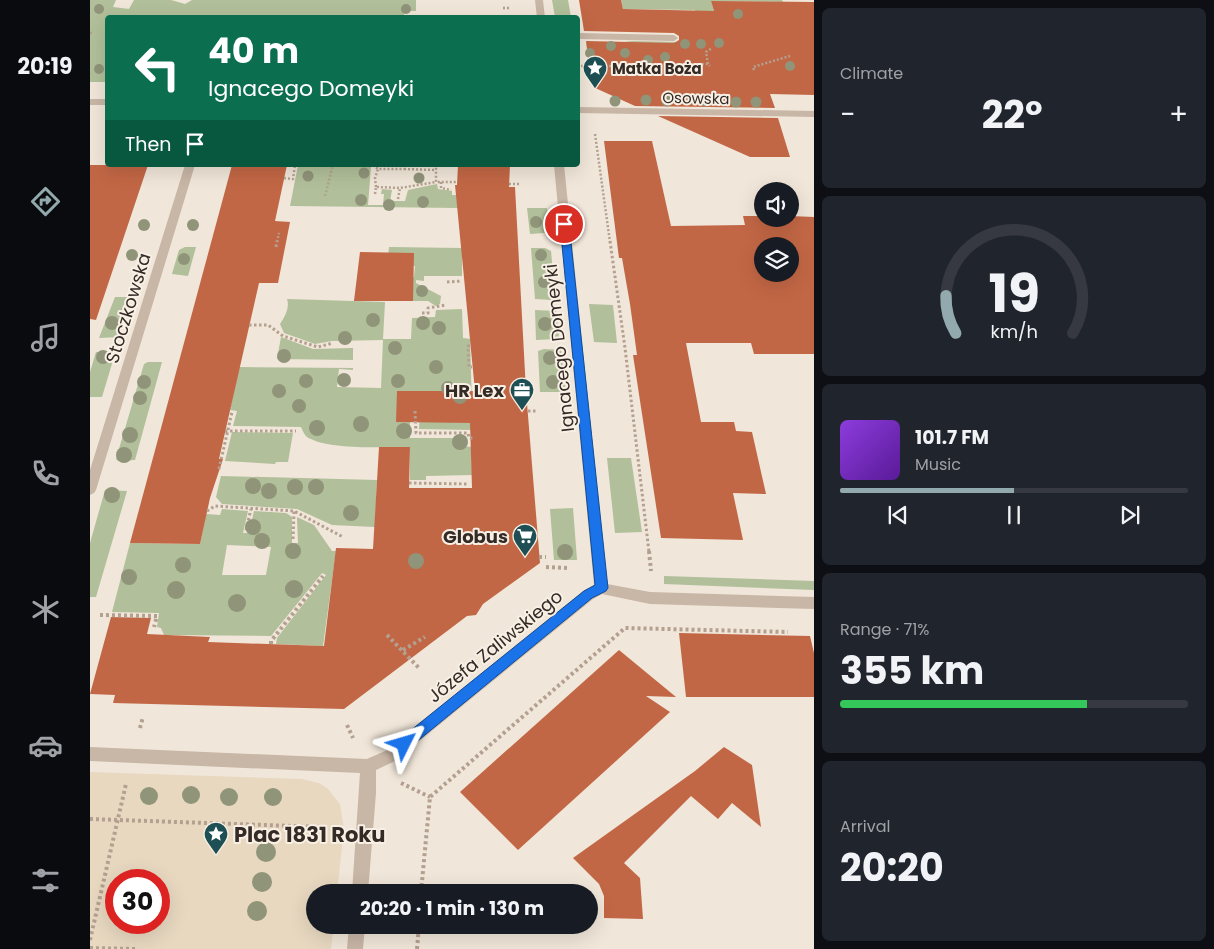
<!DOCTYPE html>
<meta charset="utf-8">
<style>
:root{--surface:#171b24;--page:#20242c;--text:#f1f3f6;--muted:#9ea1a6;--line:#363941;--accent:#92a9ad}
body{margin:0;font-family:Poppins,sans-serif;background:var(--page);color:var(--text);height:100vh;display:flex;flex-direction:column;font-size:19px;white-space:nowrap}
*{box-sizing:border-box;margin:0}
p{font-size:16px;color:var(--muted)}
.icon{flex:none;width:28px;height:28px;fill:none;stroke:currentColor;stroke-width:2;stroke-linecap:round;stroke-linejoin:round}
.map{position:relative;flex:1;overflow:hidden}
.sheet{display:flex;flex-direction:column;gap:8px;padding:8px;background:#0d0f14;width:400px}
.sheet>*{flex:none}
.top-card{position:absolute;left:15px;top:15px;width:475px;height:152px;border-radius:5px;box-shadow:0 5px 20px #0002;background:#0b6e4f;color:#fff;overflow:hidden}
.tools{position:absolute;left:664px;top:182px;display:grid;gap:10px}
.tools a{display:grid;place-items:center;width:45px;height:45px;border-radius:50%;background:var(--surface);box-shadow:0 5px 20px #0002;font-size:25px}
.speed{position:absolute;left:15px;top:869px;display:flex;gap:10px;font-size:25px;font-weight:700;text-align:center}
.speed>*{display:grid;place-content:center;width:65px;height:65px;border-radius:50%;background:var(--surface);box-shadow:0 5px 20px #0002;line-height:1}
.speed .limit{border:8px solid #d22;background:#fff;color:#111}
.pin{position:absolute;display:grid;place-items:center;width:42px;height:42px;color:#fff;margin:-21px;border:2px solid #fff;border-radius:50%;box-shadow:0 1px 5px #0007}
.me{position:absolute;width:55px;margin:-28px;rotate:50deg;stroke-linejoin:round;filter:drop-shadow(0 0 4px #0008)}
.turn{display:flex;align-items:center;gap:18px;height:105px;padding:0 20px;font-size:22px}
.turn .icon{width:65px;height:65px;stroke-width:2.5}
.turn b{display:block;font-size:35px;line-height:42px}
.then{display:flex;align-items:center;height:48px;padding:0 20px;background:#0003;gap:10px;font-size:19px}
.big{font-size:38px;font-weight:700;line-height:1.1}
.sheet .card{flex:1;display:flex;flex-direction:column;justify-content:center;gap:8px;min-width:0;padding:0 18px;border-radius:8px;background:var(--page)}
.sheet .dial{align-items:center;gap:0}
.dial svg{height:130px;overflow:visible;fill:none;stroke:var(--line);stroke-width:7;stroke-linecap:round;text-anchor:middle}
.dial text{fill:var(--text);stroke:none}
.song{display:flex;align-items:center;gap:15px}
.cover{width:60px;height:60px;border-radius:8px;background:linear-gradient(135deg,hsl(270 70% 55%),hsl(270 70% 35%))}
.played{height:5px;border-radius:2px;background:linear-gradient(90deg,var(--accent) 50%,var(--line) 50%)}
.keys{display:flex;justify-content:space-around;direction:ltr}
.heat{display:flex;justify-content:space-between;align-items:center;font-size:28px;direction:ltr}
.charge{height:8px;border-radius:4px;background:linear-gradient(90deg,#34c759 71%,var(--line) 0)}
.trip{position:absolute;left:216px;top:884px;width:292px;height:50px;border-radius:25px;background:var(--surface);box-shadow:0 5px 20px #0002;font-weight:700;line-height:50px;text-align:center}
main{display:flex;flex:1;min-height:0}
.menu{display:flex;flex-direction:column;width:90px;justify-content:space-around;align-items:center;background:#090b0e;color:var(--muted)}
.menu .icon{width:35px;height:35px}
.menu .selected{color:var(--accent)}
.menu b{font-size:22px;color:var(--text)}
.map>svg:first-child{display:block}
</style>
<main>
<nav class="menu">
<b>20:19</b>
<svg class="icon selected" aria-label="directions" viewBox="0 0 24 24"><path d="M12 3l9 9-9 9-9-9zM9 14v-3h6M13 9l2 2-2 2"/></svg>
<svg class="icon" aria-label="music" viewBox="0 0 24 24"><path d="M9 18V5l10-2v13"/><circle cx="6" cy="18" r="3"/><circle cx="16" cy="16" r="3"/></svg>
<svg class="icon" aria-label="phone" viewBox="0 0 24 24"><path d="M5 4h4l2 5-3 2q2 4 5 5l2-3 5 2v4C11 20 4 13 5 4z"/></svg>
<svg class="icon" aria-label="climate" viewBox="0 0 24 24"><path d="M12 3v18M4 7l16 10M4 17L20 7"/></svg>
<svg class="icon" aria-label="car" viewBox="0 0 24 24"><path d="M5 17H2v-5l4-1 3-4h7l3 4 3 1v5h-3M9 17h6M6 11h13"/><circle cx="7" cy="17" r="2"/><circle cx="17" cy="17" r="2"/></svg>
<svg class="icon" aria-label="filters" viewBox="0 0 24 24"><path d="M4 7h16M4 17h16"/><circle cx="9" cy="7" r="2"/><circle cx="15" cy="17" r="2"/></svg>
</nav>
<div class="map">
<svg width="724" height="949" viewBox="0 0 724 949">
<rect width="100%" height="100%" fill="#f0e6d9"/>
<!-- green -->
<path fill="#b1bf9a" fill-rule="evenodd" d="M0,0H26L23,7L39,9L44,0H81L95,4L102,0H369H326V11H314V17L18,18L17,82H0Z
M462,0H478L481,17H465Z
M531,0H692L693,2L621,1L630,31L523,64H499L496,43L519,44L542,41L589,42L610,34L605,10L533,9Z
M208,165H264V167H281L278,205H293L294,194H291L292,189L302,190L300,201H315L318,190L347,184L348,189L362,191V195H369L368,208L200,206Z
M437,208H457L459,231L454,233L440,234Z
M95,247H106L98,276L82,274L89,250Z
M299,247L372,248V276H334V281L326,280V283L351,296L350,304L346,306L338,301H323L297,277H324L325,266H297Z
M441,248H455L461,251L465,296L461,300L445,299Z
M25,297H41L29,337L9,338Z
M197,299L295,302L293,339H321L322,318L345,317L346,310L372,309L373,338L380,339L382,408L360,422L383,423V430L329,429L330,411L352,391H308L307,411H320V438H373L374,446L381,447L382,475L336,476V480H320V447C295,447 243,450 221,439C215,437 214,433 211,427L143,426L147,411L140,410L149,367L263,368V370L249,369L247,387L291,388L293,340L242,341L225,344L194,333L190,324C195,317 200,307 197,299Z
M499,304L523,305L527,343L504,342Z
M445,310L466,311L469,337L465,339L446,340Z
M191,337L223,349L263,348V360L187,359Z
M454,349L471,350L476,392H450L448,351Z
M6,352L20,353L24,357L12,397H0V372Z
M58,362H72L45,460L28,461L26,459L54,364Z
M142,432L203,433L198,462H186L185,464L135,461Z
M517,458H541L552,532L525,533Z
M131,476L287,480L285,527L242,525L207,509L132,504L126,497Z
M15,490L37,491L6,597H0V543Z
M483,508L487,560H464L460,509Z
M132,509L158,511L153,533H159L164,511L196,513L202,517V543H208L207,517L224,525L242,551H246L233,646L186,644L187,638L236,575L232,573L181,636L74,635L71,628L67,627L69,613L22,612L40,543L110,544L116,514L130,515ZM137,545L181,547L176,575H132Z
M574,576L724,581V590L574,584Z"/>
<!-- plaza -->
<path fill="#e8d8c0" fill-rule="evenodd" d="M0,772L212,779L229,783L238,789L250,804L254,829L247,892H225V925H244L241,949H0ZM26,880H69V922H26Z"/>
<!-- building -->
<path fill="#c26745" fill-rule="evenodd" d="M489,0H531L533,9L624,11L621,1L724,2V95L680,94L685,108L545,106L503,87L496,41L584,43L589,40V36L584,33L494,31Z
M568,116L688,118L700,157H660Z
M514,141H562L581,226L655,225L653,216H672V219H700V216L724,217V354H664L661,343H596L611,422H644L646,431L662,432L676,494L643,493L653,540L571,538L543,355H547L540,304L532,258H529ZM672,246H700V274H672Z
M0,165H58L6,320L0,319Z
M142,165H197L185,221L200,222L188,283H169L129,459H133L120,498L110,544L40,543Z
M368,165H420L419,187H425L436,391L450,563L393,604L386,615L377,616L254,709L23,703L25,695L0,694L21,617L61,618L57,634L120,637L118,642L234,646L246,548L283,549L289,447H320L319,488H382L380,423L306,422L307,391H385L365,185H367Z
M270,252L324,253L323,301H264Z
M589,633L720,636L724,653V697H596Z
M529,650L586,697L556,696L580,712L428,850L370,792Z
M634,747L662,765L671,827L642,803L628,819L601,796L534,863L550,878L553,919L514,918V896L509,884L483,858L605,771Z"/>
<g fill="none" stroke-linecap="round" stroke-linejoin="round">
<!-- path-far2 -->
<path stroke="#b4a090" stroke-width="2.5" stroke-dasharray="2 2" stroke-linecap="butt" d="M413,8H420
M0,33H4
M618,64L616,52L622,48
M491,66H529L535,62
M580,68L579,65L618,64L620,66
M664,70L663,67L700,56
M505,134L520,242
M283,165L288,169
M314,165V169L346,170
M348,165L346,166V182H367
M194,178L203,179L205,165
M351,182V188L361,190
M419,184H431
M286,187L285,178L288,169H314
M285,194L286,187L310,188L346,182
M235,196L243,165
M308,199L310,188
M187,242L189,233"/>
<!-- path-far1 -->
<path stroke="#b4a090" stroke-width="3" stroke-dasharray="2.5 2.5" stroke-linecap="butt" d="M520,241L535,348L559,552
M186,247L187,241
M357,282L372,281
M332,313H338V308L356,305
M159,325H178L193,336L228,347L243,343
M380,346H378L379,367H382
M325,411L326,433H378L379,438H383
M438,411H446
M135,431H206
M129,469L142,412
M319,483L379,484
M117,511L125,506L204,511L253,537
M156,530L161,509
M203,539L204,511"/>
<!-- path -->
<path stroke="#b4a090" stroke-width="4" stroke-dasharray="3 3" stroke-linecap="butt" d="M559,551L561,571
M449,557H456
M456,567L478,568
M10,615L67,616L64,627
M297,635L329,668
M181,644V641L233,576
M313,650L335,637
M257,725L263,738
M50,728L53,717
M311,783L340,797
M0,819L233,827
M331,892L340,797L535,628L698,632
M0,940L36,784
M0,948L45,949
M327,949L329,925"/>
<!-- minor -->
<path fill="#c8b6a6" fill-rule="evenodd" d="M445,0H453L455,18H447Z
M488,33L584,35L588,38L584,41L488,39Z
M0,99H18V105H0Z
M488,107L724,111V117L488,113Z
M95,165H105L6,490L4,493L0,495V470Z
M464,165H474L517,584L560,592L724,597V609L560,604L512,594L503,599L305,761L286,770V793L278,892H262L270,773L0,761V747L277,759L295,751L493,591L504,585Z
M259,925H275L273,949H257Z"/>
</g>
<!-- trees -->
<g fill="#909479">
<circle cx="9" cy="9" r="5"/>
<circle cx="316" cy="9" r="5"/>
<circle cx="648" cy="14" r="5"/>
<circle cx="629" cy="43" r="5"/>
<circle cx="595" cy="44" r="5"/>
<circle cx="611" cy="44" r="5"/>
<circle cx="521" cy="46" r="5"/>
<circle cx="500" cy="53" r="5"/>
<circle cx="535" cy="53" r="5"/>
<circle cx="575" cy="57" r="5"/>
<circle cx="558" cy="60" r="5"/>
<circle cx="700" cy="66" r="5"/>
<circle cx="9" cy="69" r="5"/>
<circle cx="556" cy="100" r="5.5"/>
<circle cx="525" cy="101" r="5.5"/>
<circle cx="577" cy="101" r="5.5"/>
<circle cx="615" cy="101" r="5.5"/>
<circle cx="646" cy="102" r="5.5"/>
<circle cx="666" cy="102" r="5.5"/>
<circle cx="274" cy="173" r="5.5"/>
<circle cx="218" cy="176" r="5.5"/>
<circle cx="329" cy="178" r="5.5"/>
<circle cx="271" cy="200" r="6"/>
<circle cx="333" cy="202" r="6"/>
<circle cx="299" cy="205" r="6"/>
<circle cx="446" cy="222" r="6"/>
<circle cx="54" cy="225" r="6"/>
<circle cx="103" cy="225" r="6"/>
<circle cx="42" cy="255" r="6"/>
<circle cx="451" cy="255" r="6"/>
<circle cx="94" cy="259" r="6"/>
<circle cx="454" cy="282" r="6"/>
<circle cx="332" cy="291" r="6"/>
<circle cx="283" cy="320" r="7"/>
<circle cx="22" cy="323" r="7"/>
<circle cx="333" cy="323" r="7"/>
<circle cx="455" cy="324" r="7"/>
<circle cx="349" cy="328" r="7"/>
<circle cx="255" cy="338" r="7"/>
<circle cx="305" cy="348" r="7"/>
<circle cx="194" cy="356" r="7"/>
<circle cx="13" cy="357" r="7"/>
<circle cx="460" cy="358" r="7"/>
<circle cx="346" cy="367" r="7"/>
<circle cx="254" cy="380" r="7"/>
<circle cx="216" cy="381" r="7"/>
<circle cx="308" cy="381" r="7"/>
<circle cx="54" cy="382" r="7"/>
<circle cx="463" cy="382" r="7"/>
<circle cx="358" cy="388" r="7"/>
<circle cx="189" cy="391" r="7"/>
<circle cx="370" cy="397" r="7"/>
<circle cx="50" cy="398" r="7"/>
<circle cx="209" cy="406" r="7"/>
<circle cx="271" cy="424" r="8"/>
<circle cx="227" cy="428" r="8"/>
<circle cx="314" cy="431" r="8"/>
<circle cx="40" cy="435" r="8"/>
<circle cx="370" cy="442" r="8"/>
<circle cx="34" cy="455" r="8"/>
<circle cx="163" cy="486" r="8"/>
<circle cx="205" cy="487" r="8"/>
<circle cx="226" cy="487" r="8"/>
<circle cx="179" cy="491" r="8"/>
<circle cx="22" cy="495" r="8"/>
<circle cx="261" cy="513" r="8"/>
<circle cx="163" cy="527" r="8"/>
<circle cx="172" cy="541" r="8"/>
<circle cx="203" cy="551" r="8"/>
<circle cx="475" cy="552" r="8"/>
<circle cx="326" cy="561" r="8"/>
<circle cx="93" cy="565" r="8"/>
<circle cx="39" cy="577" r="8"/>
<circle cx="204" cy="589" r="9"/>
<circle cx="86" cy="590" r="9"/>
<circle cx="147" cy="603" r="9"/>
<circle cx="101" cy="795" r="9"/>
<circle cx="59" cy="796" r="9"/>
<circle cx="139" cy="797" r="9"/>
<circle cx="183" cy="797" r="9"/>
<circle cx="176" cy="852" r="10"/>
<circle cx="172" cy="882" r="10"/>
<circle cx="167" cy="911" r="10"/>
</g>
<!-- route -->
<path fill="#1a73e8" stroke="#114b97" d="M474,221L479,224L518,588L516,591L502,598L319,748L314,750L310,748L308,744L310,739L494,591L505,585L470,224Z"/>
<!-- icons -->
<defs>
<symbol id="sight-pin" viewBox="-11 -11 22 30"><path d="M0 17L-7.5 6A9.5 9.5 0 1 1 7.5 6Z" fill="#1d4f54" stroke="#f8f0e5"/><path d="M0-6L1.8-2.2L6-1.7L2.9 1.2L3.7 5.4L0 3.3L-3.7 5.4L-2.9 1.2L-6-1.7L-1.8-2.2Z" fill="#fff"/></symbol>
<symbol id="office-pin" viewBox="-11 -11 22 30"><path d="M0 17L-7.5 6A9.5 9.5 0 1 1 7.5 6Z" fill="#1d4f54" stroke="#f8f0e5"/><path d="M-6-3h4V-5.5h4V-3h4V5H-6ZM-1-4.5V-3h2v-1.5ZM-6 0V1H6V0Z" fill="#fff"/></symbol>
<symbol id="supermarket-pin" viewBox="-11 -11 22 30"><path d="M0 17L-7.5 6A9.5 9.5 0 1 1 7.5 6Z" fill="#1d4f54" stroke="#f8f0e5"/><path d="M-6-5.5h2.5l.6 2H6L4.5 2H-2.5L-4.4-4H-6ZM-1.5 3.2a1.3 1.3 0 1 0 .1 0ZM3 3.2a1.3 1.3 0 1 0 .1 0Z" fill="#fff"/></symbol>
</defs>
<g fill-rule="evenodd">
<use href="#sight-pin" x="491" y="54" width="28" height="38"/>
<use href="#office-pin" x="418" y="376" width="28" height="38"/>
<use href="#supermarket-pin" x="421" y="522" width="28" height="38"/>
<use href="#sight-pin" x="112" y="820" width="28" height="38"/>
</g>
<g text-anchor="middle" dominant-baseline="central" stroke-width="4" stroke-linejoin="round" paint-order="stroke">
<!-- far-poi labels -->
<g font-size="15" font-weight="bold" fill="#342b26" stroke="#f8f0e5" text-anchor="start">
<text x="522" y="68">Matka Boża</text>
</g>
<!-- far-street labels -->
<g font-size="15" fill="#342b26" stroke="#f8f0e5">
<text transform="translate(606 98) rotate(1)">Osowska</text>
</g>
<!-- street labels -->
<g font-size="18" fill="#342b26" stroke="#f8f0e5">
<text transform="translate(38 308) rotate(-73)">Stoczkowska</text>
<text transform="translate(469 348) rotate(-96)">Ignacego Domeyki</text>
<text transform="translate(405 646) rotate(-39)">Józefa Zaliwskiego</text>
</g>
<!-- poi labels -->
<g font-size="18" font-weight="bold" fill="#342b26" stroke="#f8f0e5" text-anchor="end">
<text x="414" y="390">HR Lex</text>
<text x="418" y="536">Globus</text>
</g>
<!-- near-poi labels -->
<g font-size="21" font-weight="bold" fill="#342b26" stroke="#f8f0e5" text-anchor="start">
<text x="144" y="834">Plac 1831 Roku</text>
</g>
</g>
</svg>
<div class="tools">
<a><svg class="icon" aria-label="sound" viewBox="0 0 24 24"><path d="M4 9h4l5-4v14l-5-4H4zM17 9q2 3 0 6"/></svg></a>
<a><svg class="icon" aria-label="layers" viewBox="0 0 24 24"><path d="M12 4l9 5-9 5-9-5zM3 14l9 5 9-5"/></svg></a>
</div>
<div class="speed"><div class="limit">30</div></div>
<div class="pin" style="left:474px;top:224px;background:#d93025"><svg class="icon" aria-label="arrive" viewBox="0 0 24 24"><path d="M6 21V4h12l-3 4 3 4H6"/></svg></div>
<svg class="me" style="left:314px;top:744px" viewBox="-20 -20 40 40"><path d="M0-17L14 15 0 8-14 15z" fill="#1a73e8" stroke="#fff" stroke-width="4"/></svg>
<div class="trip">20:20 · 1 min · 130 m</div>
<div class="top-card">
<div class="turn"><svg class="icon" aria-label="left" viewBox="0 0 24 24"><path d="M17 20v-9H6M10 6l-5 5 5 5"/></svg><div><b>40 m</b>Ignacego Domeyki</div></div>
<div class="then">Then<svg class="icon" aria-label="arrive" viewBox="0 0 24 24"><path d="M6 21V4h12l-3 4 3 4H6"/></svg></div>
</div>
</div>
<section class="sheet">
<div class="card"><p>Climate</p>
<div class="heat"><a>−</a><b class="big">22°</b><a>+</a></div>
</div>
<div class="card dial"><svg viewBox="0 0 100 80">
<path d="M14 69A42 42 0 1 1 86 69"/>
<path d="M14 69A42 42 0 0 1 8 46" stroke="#92a9ad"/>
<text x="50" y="56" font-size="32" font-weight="700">19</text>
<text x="50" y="72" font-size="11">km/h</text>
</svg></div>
<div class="card">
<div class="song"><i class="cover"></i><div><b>101.7 FM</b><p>Music</p></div></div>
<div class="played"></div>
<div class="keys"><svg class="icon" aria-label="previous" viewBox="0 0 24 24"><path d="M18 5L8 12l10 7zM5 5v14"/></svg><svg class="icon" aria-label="pause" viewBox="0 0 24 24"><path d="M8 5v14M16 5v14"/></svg><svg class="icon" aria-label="next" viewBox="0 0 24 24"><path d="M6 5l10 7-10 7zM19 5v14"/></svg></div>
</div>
<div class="card"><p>Range · 71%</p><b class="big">355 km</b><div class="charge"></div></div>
<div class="card"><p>Arrival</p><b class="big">20:20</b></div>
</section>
</main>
